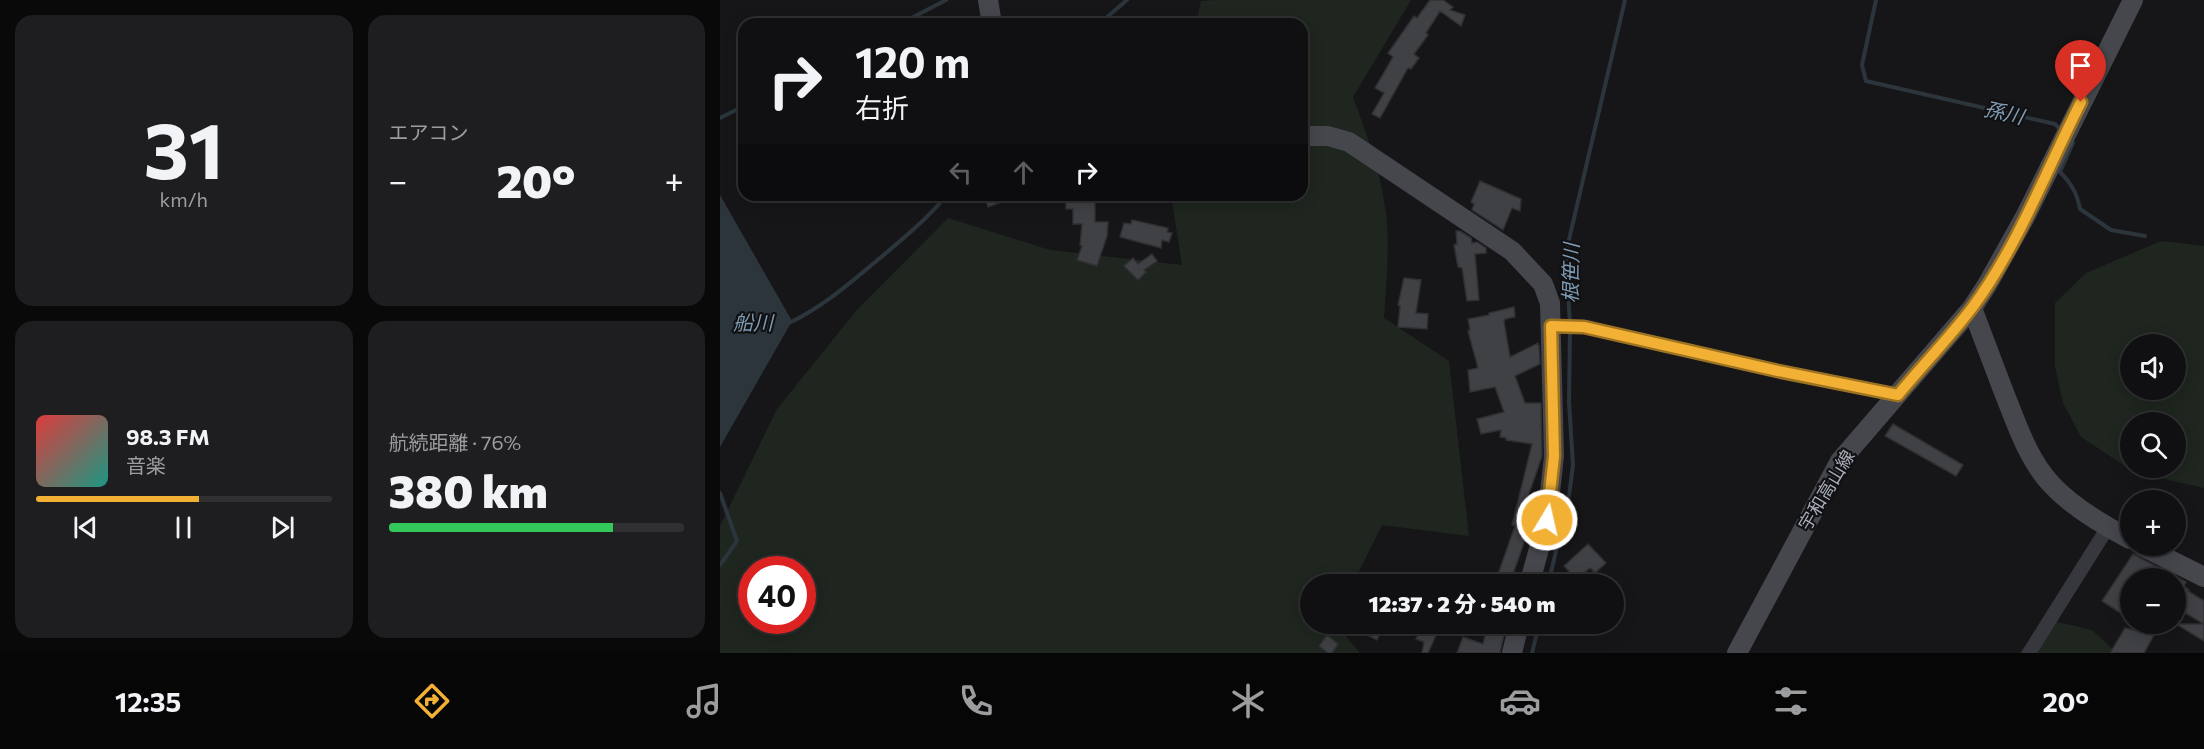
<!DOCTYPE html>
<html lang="ja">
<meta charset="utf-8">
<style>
:root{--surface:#101012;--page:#1e1e20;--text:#f1f3f6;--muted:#9c9d9f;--line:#303032;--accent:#f2b134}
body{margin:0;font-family:Commissioner,"Noto Sans JP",sans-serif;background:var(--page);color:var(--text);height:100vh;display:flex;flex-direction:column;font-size:22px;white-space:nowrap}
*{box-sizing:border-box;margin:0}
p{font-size:20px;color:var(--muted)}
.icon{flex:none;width:33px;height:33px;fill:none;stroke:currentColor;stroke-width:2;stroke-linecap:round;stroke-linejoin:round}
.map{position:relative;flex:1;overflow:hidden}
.details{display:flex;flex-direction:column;gap:15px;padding:15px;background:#09090a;width:720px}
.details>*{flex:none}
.guide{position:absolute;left:18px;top:18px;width:570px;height:183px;border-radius:18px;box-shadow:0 3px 15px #0003,0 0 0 2px var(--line);background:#101012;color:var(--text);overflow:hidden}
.buttons{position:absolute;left:1400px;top:334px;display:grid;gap:12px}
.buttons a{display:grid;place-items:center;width:66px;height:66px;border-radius:50%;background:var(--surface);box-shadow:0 3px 15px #0003,0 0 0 2px var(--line);font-size:30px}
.speed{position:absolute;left:18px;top:556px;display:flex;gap:12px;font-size:30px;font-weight:700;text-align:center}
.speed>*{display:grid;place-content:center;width:78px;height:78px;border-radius:50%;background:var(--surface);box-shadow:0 3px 15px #0003,0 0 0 2px var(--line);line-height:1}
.speed .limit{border:9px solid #d22;background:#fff;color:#111}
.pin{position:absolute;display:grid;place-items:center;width:51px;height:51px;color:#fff;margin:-62px -26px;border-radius:50% 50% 50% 0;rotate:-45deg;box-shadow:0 0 6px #0007}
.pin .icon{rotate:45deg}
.me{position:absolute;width:66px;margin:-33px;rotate:9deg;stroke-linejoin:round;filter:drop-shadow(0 0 4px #0008)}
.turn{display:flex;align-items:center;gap:21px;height:126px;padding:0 18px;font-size:27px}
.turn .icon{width:78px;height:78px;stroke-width:2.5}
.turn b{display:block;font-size:42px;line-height:51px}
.lanes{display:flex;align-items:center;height:57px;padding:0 18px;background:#0003;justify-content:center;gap:30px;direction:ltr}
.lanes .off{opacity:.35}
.big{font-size:45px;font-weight:800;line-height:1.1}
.details .tile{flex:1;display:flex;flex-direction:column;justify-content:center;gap:9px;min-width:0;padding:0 21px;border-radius:18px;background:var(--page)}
.details .dial{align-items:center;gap:0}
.dial b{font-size:78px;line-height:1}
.song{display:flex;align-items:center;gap:18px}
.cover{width:72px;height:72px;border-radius:9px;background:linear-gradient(135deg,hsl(0 70% 55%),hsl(170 70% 35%))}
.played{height:6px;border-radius:3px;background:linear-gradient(90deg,var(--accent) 55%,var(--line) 55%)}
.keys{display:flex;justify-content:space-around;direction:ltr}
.heat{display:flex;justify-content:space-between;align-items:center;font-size:33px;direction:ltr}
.charge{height:9px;border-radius:4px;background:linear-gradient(90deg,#34c759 76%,var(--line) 0)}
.details .tiles{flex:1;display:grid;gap:15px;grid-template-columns:repeat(2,1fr)}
.trip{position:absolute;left:580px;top:574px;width:324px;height:60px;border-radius:30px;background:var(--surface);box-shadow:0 3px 15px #0003,0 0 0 2px var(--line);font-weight:800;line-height:60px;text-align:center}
.dock{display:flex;height:96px;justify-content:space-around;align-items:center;background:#060607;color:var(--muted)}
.dock .icon{width:42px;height:42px}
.dock .active{color:var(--accent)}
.dock b{font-size:27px;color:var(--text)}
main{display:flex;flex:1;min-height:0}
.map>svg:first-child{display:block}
</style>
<main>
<section class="details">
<div class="tiles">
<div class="tile dial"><b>31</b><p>km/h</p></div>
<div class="tile"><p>エアコン</p>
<div class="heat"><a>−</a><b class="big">20°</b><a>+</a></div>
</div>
<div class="tile">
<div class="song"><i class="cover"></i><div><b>98.3 FM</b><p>音楽</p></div></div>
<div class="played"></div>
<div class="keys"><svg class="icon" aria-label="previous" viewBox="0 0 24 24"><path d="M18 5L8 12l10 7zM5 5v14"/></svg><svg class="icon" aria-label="pause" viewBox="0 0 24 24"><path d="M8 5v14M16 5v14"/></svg><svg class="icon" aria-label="next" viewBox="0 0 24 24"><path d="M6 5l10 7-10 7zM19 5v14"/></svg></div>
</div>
<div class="tile"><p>航続距離 · 76%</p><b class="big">380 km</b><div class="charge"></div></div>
</div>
</section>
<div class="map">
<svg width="1484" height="653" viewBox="0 0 1484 653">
<rect width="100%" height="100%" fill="#161618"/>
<!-- green -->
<path fill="#1e261f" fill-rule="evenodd" d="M496,0H691L633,97C646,133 660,169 665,207C671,243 666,282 664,318L729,361L749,536L662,525L632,585H591V624H616L640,653H0V526L57,409L136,311L228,218L330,250L462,265L451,195H582V24H476L481,1ZM32,570H82V621H32Z
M1441,241L1484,246V488L1414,472L1361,437L1343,403L1335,367V303L1366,273ZM1410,345H1455V390H1410ZM1410,423H1455V468H1410Z
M1329,620L1372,630L1397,653H1299Z"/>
<!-- water -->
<path fill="#2c353c" d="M0,195L72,321L0,447Z"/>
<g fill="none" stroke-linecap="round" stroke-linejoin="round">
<!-- stream -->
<path stroke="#2c353c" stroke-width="4" d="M1156,0L1142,65L1146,81L1335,124L1342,131
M180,24L226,0
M379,24L407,0
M0,118L24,106
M1351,141L1353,143L1340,172C1351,183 1357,193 1360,209L1391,230L1425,236
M69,323C103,307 131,282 160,258C184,238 207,219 227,195
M850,323L847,279L848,244L905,0
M0,493L17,541L0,565
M828,585L849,496L853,465L849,402L850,331
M812,653L819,624"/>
</g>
<!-- building -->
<path fill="#404145" stroke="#303034" stroke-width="1.5" d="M710,0H723L733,7L730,10L745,15L741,26L720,11L706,33L708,35L694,54L699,58L691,69L688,68L660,118L652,114L664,93L655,88L673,57L668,53L694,16L697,18Z
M760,181L801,199L800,211L792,208L783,230L752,210L754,204L751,202Z
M271,195H298V196L268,207L265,197Z
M375,198V222H388L387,236L377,266L357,260L362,246L360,245L362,224H353V209H346V200Z
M412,220L448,228L447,232L452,233L449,242L442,240L441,248L400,237L404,223L411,224Z
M736,231H740L751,238L752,243L757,242L766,248V253L755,254L759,300L747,301L742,268L738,267L734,245L737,244Z
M432,254L437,261L424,270L426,272L418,280L404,266L413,258L418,264Z
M684,278L701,280L696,313L708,314L707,329L678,327L680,306L678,305Z
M794,307L795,317L785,319L784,322L790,357L818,343L819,346L820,364L795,376L805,403H821L822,456L808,497L814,498L808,531L790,583L777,577L795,526L792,525L812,444L786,440V438L780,437L781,430L761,434L757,419L784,412L775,387L750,392L748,370L758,368L748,331L750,330L748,319L769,315V313Z
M1173,424L1243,465L1236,476L1165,436Z
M868,544L886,563L875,573L870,568L852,584L844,575L849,571L844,566Z
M1413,554L1466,582L1464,586L1469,590L1468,591L1484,601V641L1456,624H1484L1455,607V579H1410V619L1382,601Z
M641,624H665L657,640L637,630Z
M703,624H721L708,653H702L704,642L696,639Z
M768,624H779L776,634L784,635L780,653H737L743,637L763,644Z
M1405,628L1434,635L1424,653H1390Z
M607,635L618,644L612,653H608L599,646Z"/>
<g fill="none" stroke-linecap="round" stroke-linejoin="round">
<!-- street -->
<path stroke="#37383d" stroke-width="14" d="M831,326L864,327L1057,371L1178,395
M1309,653L1388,527"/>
<!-- secondary -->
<path stroke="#45474d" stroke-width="20" d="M268,0L272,24
M582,136H608L629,142L792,251L823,284L830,303L834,456L827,520L809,585
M1252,308C1262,335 1273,363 1283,390C1296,422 1307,458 1331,484C1352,507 1383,525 1410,539
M1422,546L1484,577
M792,653L799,624
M1017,653L1120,461L1252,308L1267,285L1305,217L1413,0"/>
</g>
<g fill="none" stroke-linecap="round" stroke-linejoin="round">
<defs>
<path id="route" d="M827,520L834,456L831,326L864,327L1058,371L1178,395C1202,366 1229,338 1252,308C1297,248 1327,169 1361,102"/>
</defs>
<!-- route casing -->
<use href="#route" stroke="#9d7322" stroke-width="15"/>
<!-- route -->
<use href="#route" stroke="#f2b134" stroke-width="10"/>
</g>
<g text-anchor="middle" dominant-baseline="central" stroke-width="4.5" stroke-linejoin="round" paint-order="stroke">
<!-- street labels -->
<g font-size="18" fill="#a8adb8" stroke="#111113">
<text transform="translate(1106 490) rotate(-59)">宇和高山線</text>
</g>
<!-- water labels -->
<g font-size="20" font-style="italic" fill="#7f9bb3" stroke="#111113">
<text transform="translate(1284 112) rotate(13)">孫川</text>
<text transform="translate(850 273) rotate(-89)">根笹川</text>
<text x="33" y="322">船川</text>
</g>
</g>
</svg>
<div class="buttons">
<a><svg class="icon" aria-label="sound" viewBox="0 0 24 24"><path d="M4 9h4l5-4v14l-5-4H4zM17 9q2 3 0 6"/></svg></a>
<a><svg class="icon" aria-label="search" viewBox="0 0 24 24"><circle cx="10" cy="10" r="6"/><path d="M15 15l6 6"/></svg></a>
<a>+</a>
<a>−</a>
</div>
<div class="speed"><div class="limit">40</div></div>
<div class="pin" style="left:1361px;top:102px;background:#d93025"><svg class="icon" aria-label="arrive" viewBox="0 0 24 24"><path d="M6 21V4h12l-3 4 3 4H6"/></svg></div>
<svg class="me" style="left:827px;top:520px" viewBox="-20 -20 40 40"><circle r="17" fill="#f2b134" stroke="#fff" stroke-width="3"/><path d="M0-11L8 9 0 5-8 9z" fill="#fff"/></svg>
<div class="trip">12:37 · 2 分 · 540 m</div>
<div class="guide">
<div class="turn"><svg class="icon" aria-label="right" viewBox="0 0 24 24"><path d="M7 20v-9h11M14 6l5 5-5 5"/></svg><div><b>120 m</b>右折</div></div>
<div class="lanes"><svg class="icon off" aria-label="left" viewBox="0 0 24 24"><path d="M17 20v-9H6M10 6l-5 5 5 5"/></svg><svg class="icon off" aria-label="ahead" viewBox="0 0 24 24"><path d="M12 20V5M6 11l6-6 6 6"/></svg><svg class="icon" aria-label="right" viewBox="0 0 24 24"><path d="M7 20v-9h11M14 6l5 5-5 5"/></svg></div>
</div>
</div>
</main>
<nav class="dock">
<b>12:35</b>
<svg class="icon active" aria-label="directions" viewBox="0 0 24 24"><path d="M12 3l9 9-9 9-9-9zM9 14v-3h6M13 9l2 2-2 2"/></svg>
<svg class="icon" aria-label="music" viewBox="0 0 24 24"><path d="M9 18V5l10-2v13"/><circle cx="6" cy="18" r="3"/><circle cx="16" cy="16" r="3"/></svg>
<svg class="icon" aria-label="phone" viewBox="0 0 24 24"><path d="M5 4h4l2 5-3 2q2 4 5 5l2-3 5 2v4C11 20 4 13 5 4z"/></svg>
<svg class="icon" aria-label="climate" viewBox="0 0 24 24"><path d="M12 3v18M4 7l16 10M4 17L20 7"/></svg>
<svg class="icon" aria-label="car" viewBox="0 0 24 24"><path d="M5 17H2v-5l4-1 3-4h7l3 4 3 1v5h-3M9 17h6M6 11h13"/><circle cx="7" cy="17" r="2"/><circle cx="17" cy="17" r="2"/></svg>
<svg class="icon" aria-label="filters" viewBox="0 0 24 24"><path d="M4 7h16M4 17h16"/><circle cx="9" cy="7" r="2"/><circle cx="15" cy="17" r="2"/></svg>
<b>20°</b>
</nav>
